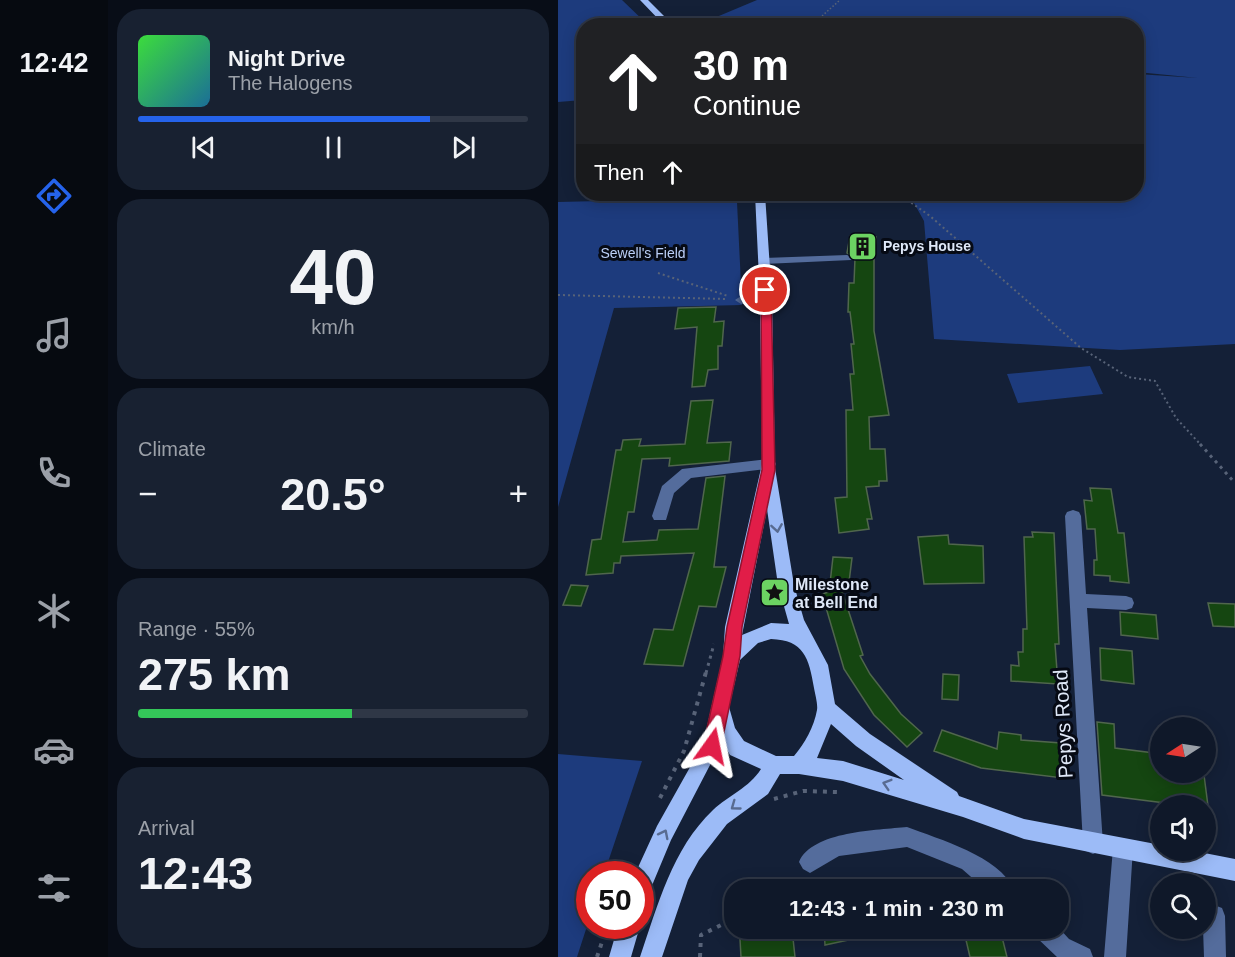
<!DOCTYPE html>
<meta charset="utf-8">
<style>
:root{--surface:#0f1829;--page:#182131;--text:#f1f3f6;--muted:#9ba0a8;--line:#2f3746;--accent:#2563eb}
body{margin:0;font-family:Helvetica,sans-serif;background:var(--page);color:var(--text);height:100vh;display:flex;flex-direction:column;font-size:22px;white-space:nowrap}
*{box-sizing:border-box;margin:0}
p{font-size:20px;color:var(--muted)}
.icon{flex:none;width:33px;height:33px;fill:none;stroke:currentColor;stroke-width:2;stroke-linecap:round;stroke-linejoin:round}
.map{position:relative;flex:1;overflow:hidden}
.drawer{display:flex;flex-direction:column;gap:9px;padding:9px;background:#080d17;width:450px}
.drawer>*{flex:none}
.banner{position:absolute;left:18px;top:18px;width:568px;height:183px;border-radius:24px;box-shadow:0 3px 15px #0003,0 0 0 2px var(--line);background:#202124;color:#fff;overflow:hidden}
.needle{width:39px;rotate:258deg}
.buttons{position:absolute;left:592px;top:717px;display:grid;gap:12px}
.buttons a{display:grid;place-items:center;width:66px;height:66px;border-radius:50%;background:var(--surface);box-shadow:0 3px 15px #0003,0 0 0 2px var(--line);font-size:30px}
.speed{position:absolute;left:18px;top:861px;display:flex;gap:12px;font-size:30px;font-weight:700;text-align:center}
.speed>*{display:grid;place-content:center;width:78px;height:78px;border-radius:50%;background:var(--surface);box-shadow:0 3px 15px #0003,0 0 0 2px var(--line);line-height:1}
.speed .limit{border:9px solid #d22;background:#fff;color:#111}
.pin{position:absolute;display:grid;place-items:center;width:51px;height:51px;color:#fff;margin:-26px;border:3px solid #fff;border-radius:50%;box-shadow:0 2px 6px #0007}
.me{position:absolute;width:66px;margin:-33px;rotate:12deg;stroke-linejoin:round;filter:drop-shadow(0 0 4px #0008)}
.turn{display:flex;align-items:center;gap:21px;height:126px;padding:0 18px;font-size:27px}
.turn .icon{width:78px;height:78px;stroke-width:2.5}
.turn b{display:block;font-size:42px;line-height:51px}
.then{display:flex;align-items:center;height:57px;padding:0 18px;background:#0003;gap:12px;font-size:22px}
.big{font-size:45px;font-weight:800;line-height:1.1}
.drawer .widget{flex:1;display:flex;flex-direction:column;justify-content:center;gap:9px;min-width:0;padding:0 21px;border-radius:24px;background:var(--page)}
.drawer .dial{align-items:center;gap:0}
.dial b{font-size:78px;line-height:1}
.song{display:flex;align-items:center;gap:18px}
.cover{width:72px;height:72px;border-radius:9px;background:linear-gradient(135deg,hsl(120 70% 55%),hsl(200 70% 35%))}
.played{height:6px;border-radius:3px;background:linear-gradient(90deg,var(--accent) 75%,var(--line) 75%)}
.keys{display:flex;justify-content:space-around;direction:ltr}
.heat{display:flex;justify-content:space-between;align-items:center;font-size:33px;direction:ltr}
.charge{height:9px;border-radius:4px;background:linear-gradient(90deg,#34c759 55%,var(--line) 0)}
.trip{position:absolute;left:166px;top:879px;width:345px;height:60px;border-radius:24px;background:var(--surface);box-shadow:0 3px 15px #0003,0 0 0 2px var(--line);font-weight:800;line-height:60px;text-align:center}
main{display:flex;flex:1;min-height:0}
.dock{display:flex;flex-direction:column;width:108px;justify-content:space-around;align-items:center;background:#060a10;color:var(--muted)}
.dock .icon{width:42px;height:42px}
.dock .selected{color:var(--accent)}
.dock b{font-size:27px;color:var(--text)}
.map>svg:first-child{display:block}
</style>
<main>
<nav class="dock">
<b>12:42</b>
<svg class="icon selected" aria-label="directions" viewBox="0 0 24 24"><path d="M12 3l9 9-9 9-9-9zM9 14v-3h6M13 9l2 2-2 2"/></svg>
<svg class="icon" aria-label="music" viewBox="0 0 24 24"><path d="M9 18V5l10-2v13"/><circle cx="6" cy="18" r="3"/><circle cx="16" cy="16" r="3"/></svg>
<svg class="icon" aria-label="phone" viewBox="0 0 24 24"><path d="M5 4h4l2 5-3 2q2 4 5 5l2-3 5 2v4C11 20 4 13 5 4z"/></svg>
<svg class="icon" aria-label="climate" viewBox="0 0 24 24"><path d="M12 3v18M4 7l16 10M4 17L20 7"/></svg>
<svg class="icon" aria-label="car" viewBox="0 0 24 24"><path d="M5 17H2v-5l4-1 3-4h7l3 4 3 1v5h-3M9 17h6M6 11h13"/><circle cx="7" cy="17" r="2"/><circle cx="17" cy="17" r="2"/></svg>
<svg class="icon" aria-label="filters" viewBox="0 0 24 24"><path d="M4 7h16M4 17h16"/><circle cx="9" cy="7" r="2"/><circle cx="15" cy="17" r="2"/></svg>
</nav>
<section class="drawer">
<div class="widget">
<div class="song"><i class="cover"></i><div><b>Night Drive</b><p>The Halogens</p></div></div>
<div class="played"></div>
<div class="keys"><svg class="icon" aria-label="previous" viewBox="0 0 24 24"><path d="M18 5L8 12l10 7zM5 5v14"/></svg><svg class="icon" aria-label="pause" viewBox="0 0 24 24"><path d="M8 5v14M16 5v14"/></svg><svg class="icon" aria-label="next" viewBox="0 0 24 24"><path d="M6 5l10 7-10 7zM19 5v14"/></svg></div>
</div>
<div class="widget dial"><b>40</b><p>km/h</p></div>
<div class="widget"><p>Climate</p>
<div class="heat"><a>−</a><b class="big">20.5°</b><a>+</a></div>
</div>
<div class="widget"><p>Range · 55%</p><b class="big">275 km</b><div class="charge"></div></div>
<div class="widget"><p>Arrival</p><b class="big">12:43</b></div>
</section>
<div class="map">
<svg width="677" height="957" viewBox="0 0 677 957">
<rect width="100%" height="100%" fill="#142037"/>
<!-- green -->
<path fill="#1d3b7d" d="M0,0H64L90,25L26,26L25,100L0,102Z
M199,0H677V344L562,350L376,339L366,221L351,194L526,201V194H579V74L640,78L579,72V26H137Z
M85,200L179,202L184,305L56,308L0,507V202Z
M532,366L545,394L460,403L449,374Z
M0,754L84,761L46,874H32L31,920L19,957H0Z"/>
<!-- building -->
<path fill="#154611" stroke="#50664d" stroke-width="1.5" d="M292,236L318,237L316,260V331L331,415L311,417L312,449H327L329,481H321V486L308,487L314,519H309L311,529L281,533L277,498L289,497L288,410H295L292,374H296L293,344H296L292,312H290L291,283H296L297,258L289,253Z
M158,307L156,322L166,321L164,346H160V369L150,370L147,386L134,387L139,327L117,329L120,308Z
M155,400L149,443L173,442L171,461L111,466L112,458L84,459L76,512H70L65,542L99,540L101,530L140,529L148,478L167,476L156,567H168L158,607L141,606L125,666L86,664L96,629L115,630L136,553L63,556L62,563H56L55,573L28,575L34,540L43,539L58,450H63L65,440L83,439L81,446L127,444L133,401Z
M532,488L553,489L560,533H566L571,583L552,581V576L536,575V560H539L537,529H529L526,500L534,501Z
M474,532L496,533L501,644H497L500,684L453,681V665L461,666L460,652H465V629H469L466,537H475Z
M390,535L391,544L425,546L426,583L366,584L360,537Z
M275,557L294,558L291,582H281L305,655L302,656L312,674L343,714L364,733L349,747L316,715L286,669L264,594L271,592Z
M13,585L30,586L23,606L5,605Z
M650,603L677,604V627L655,626Z
M562,612L598,615L600,639L563,635Z
M542,648L574,651L576,684L543,680Z
M385,674L401,675L400,700L384,699Z
M539,722L556,724L557,748L596,753L597,769H603V772L646,775L650,806H631L544,795Z
M384,730L439,749L441,732L463,735V740L503,743L505,778L423,768L376,751Z
M266,928H313L314,935L267,945Z
M234,929L237,957H183L182,939Z
M443,933L449,957H412L408,940Z"/>
<g fill="none" stroke-linecap="round" stroke-linejoin="round">
<!-- path-far3 -->
<path stroke="#586378" stroke-width="1.5" stroke-dasharray="1.5 2" stroke-linecap="butt" d="M261,26L264,16L282,0"/>
<!-- path-far2 -->
<path stroke="#586378" stroke-width="2" stroke-dasharray="2 3" stroke-linecap="butt" d="M341,194L372,216L523,348L570,377L597,381L618,418L643,445
M100,273L170,296
M0,295L169,299"/>
<!-- path-far1 -->
<path stroke="#586378" stroke-width="3" stroke-dasharray="3 4.5" stroke-linecap="butt" d="M642,444L677,483
M148,673L156,644"/>
<!-- path -->
<path stroke="#586378" stroke-width="4" stroke-dasharray="4 6" stroke-linecap="butt" d="M102,798L126,751L148,672
M216,799L245,791L279,792
M228,890L241,875
M39,957L47,933
M142,957L143,935L177,918"/>
<!-- minor -->
<path fill="#546c9c" fill-rule="evenodd" d="M208,20H211V24L194,26Z
M289,255L295,258L293,260L206,264L200,261L206,258Z
M208,295L212,296V302L183,304L177,300L183,296Z
M211,459L216,460L218,464L216,468L133,478L116,493L108,520H96L94,516L104,486L124,469Z
M515,510L521,512L523,516L528,594L568,596L574,598L576,603L574,608L568,610L529,608L545,844L542,851L535,854L528,851L525,844L507,516L509,512Z
M349,827C380,839 442,856 456,890H428L404,869L349,847L281,856L252,873L245,869L241,862C254,831 320,830 349,827Z
M565,838L572,841L575,848L568,957H546L555,848L558,841Z
M656,905L664,908L667,916L668,957H646L645,928H648V909Z
M474,928H501L511,939L532,949L535,957H499L477,936Z"/>
<!-- major -->
<path fill="#9cbbf7" fill-rule="evenodd" d="M82,0H90L116,26H107Z
M197,194H207L214,299L217,468L236,585L246,620L270,665L277,704L312,734L399,792L401,796L466,819L603,845V850H631L677,859V881L466,839L405,817L285,781L241,774H222L210,794L169,824L141,860L130,880L104,957H82C100,905 114,849 155,810C171,795 191,788 203,769L172,755L164,742L113,840L90,895L82,898V874H77L99,826L145,744L165,656L167,627L204,464L202,299ZM209,509L220,585L231,624L213,623L184,635ZM213,639C246,640 251,658 256,688C257,694 260,704 259,710C256,727 247,743 236,756H218L186,741L177,728L171,707L182,660L200,643ZM273,724L298,746L346,780L285,761L259,758Z
M60,926H82L73,957H51Z"/>
</g>
<!-- one-way arrows -->
<defs><path id="oneway-chevron" d="M-2-3.5L2.5 0L-2 3.5" fill="none" stroke-width="1.6" stroke-linecap="round" stroke-linejoin="round" transform="scale(1.5)"/></defs>
<g stroke="#586b91">
<use href="#oneway-chevron" transform="translate(219 528) rotate(81)"/>
<use href="#oneway-chevron" transform="translate(329 784) rotate(-163)"/>
<use href="#oneway-chevron" transform="translate(177 806) rotate(144)"/>
<use href="#oneway-chevron" transform="translate(106 834) rotate(-63)"/>
</g>
<!-- route -->
<path fill="#e11d48" stroke="#92132f" stroke-width="1.5" d="M203,287H211L213,290L217,470L184,627L182,656L163,746L160,752L154,754L148,752L145,746L165,656L169,627L204,470Z"/>
<!-- icons -->
<defs>
<symbol id="building-square" viewBox="-11 -11 22 22"><rect x="-9" y="-9" width="18" height="18" rx="4" fill="#6cd362" stroke="#060a14"/><path d="M-4-6H4V6H1V3H-1V6H-4ZM-2.5-4.3h1.7v1.8h-1.7ZM.8-4.3h1.7v1.8H.8ZM-2.5-1h1.7V.8h-1.7ZM.8-1h1.7V.8H.8Z" fill="#111"/></symbol>
<symbol id="sight-square" viewBox="-11 -11 22 22"><rect x="-9" y="-9" width="18" height="18" rx="4" fill="#6cd362" stroke="#060a14"/><path d="M0-6L1.8-2.2L6-1.7L2.9 1.2L3.7 5.4L0 3.3L-3.7 5.4L-2.9 1.2L-6-1.7L-1.8-2.2Z" fill="#111"/></symbol>
</defs>
<g fill-rule="evenodd">
<use href="#building-square" x="288" y="230" width="33" height="33"/>
<use href="#sight-square" x="200" y="576" width="33" height="33"/>
</g>
<g text-anchor="middle" dominant-baseline="central" stroke-width="6" stroke-linejoin="round" paint-order="stroke">
<!-- far-poi labels -->
<g font-size="14" font-weight="bold" fill="#dfe8f8" stroke="#060a14" text-anchor="start">
<text x="325" y="246">Pepys House</text>
</g>
<!-- far-park labels -->
<g font-size="14" fill="#bbcff7" stroke="#060a14">
<text x="85" y="253">Sewell's Field</text>
</g>
<!-- poi labels -->
<g font-size="16" font-weight="bold" fill="#dfe8f8" stroke="#060a14" text-anchor="start">
<text x="237" y="584">Milestone<tspan x="237" dy="18">at Bell End</tspan></text>
</g>
<!-- near-street labels -->
<g font-size="20" fill="#dfe8f8" stroke="#060a14">
<text transform="translate(505 724) rotate(-93)">Pepys Road</text>
</g>
</g>
</svg>
<div class="buttons">
<a><svg class="needle" viewBox="-14 -14 28 28"><path d="M0-13l5 13h-10z" fill="#e53935"/><path d="M0 13l5-13h-10z" fill="#9ba0a8"/></svg></a>
<a><svg class="icon" aria-label="sound" viewBox="0 0 24 24"><path d="M4 9h4l5-4v14l-5-4H4zM17 9q2 3 0 6"/></svg></a>
<a><svg class="icon" aria-label="search" viewBox="0 0 24 24"><circle cx="10" cy="10" r="6"/><path d="M15 15l6 6"/></svg></a>
</div>
<div class="speed"><div class="limit">50</div></div>
<div class="pin" style="left:207px;top:290px;background:#d93025"><svg class="icon" aria-label="arrive" viewBox="0 0 24 24"><path d="M6 21V4h12l-3 4 3 4H6"/></svg></div>
<svg class="me" style="left:154px;top:746px" viewBox="-20 -20 40 40"><path d="M0-17L14 15 0 8-14 15z" fill="#e11d48" stroke="#fff" stroke-width="4"/></svg>
<div class="trip">12:43 · 1 min · 230 m</div>
<div class="banner">
<div class="turn"><svg class="icon" aria-label="ahead" viewBox="0 0 24 24"><path d="M12 20V5M6 11l6-6 6 6"/></svg><div><b>30 m</b>Continue</div></div>
<div class="then">Then<svg class="icon" aria-label="ahead" viewBox="0 0 24 24"><path d="M12 20V5M6 11l6-6 6 6"/></svg></div>
</div>
</div>
</main>
